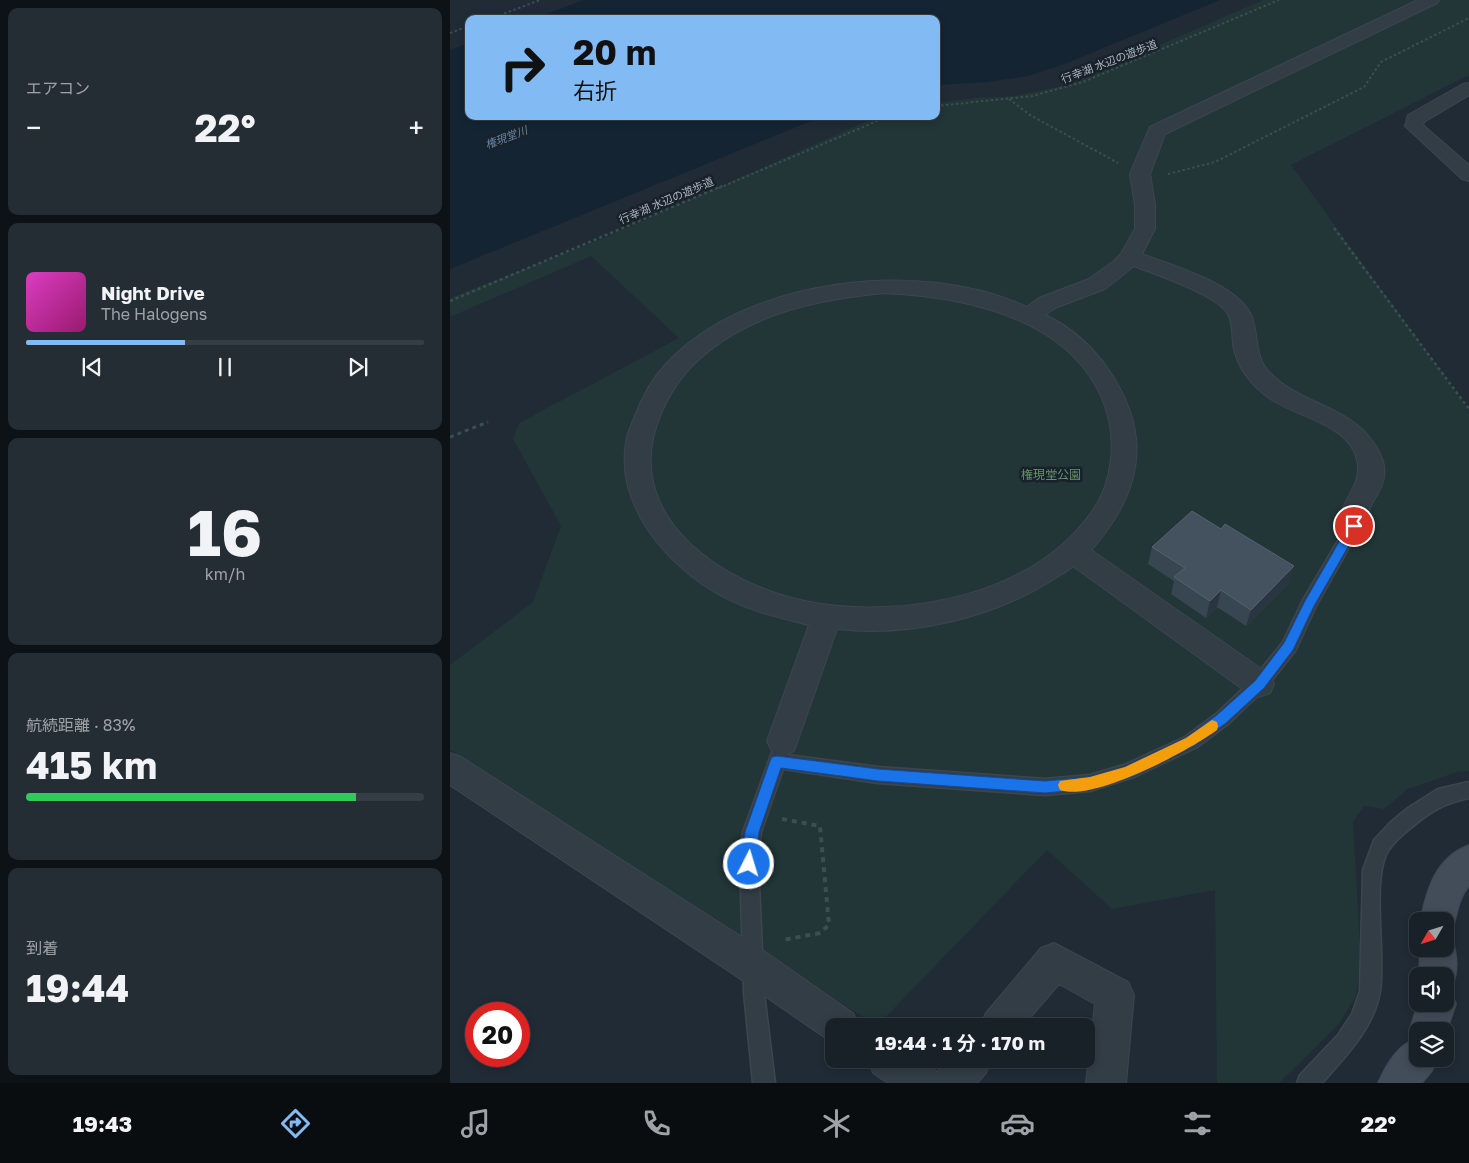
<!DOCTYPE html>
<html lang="ja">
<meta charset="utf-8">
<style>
:root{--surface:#182028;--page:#252d34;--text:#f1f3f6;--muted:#9fa3a8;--line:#363e45;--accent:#82baf4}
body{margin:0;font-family:"Golos Text","Noto Sans JP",sans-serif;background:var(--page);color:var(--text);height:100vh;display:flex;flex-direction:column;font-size:19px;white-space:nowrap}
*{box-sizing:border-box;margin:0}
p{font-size:16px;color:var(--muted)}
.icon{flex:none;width:28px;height:28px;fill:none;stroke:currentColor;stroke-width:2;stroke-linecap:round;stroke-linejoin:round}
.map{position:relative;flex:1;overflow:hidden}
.side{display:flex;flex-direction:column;gap:8px;padding:8px;background:#0d1216;width:450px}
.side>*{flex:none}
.guide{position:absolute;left:15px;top:15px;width:475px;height:105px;border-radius:10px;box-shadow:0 2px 8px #0003,0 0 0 1px var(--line);background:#82baf4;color:#111;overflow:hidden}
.needle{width:32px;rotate:231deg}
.fabs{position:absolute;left:959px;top:912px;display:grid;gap:10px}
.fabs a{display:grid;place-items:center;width:45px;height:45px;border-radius:10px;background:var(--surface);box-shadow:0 2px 8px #0003,0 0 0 1px var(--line);font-size:25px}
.speed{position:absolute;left:15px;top:1002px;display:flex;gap:10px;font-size:25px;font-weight:700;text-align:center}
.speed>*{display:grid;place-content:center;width:65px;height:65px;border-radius:50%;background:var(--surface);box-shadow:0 2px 8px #0003,0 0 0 1px var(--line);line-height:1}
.speed .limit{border:8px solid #d22;background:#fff;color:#111}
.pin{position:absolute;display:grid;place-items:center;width:42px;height:42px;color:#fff;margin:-21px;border:2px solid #fff;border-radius:50%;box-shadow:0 1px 5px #0007}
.me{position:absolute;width:55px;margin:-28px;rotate:5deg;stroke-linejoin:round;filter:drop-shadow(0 0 4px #0008)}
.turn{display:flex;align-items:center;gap:18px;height:105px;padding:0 25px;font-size:22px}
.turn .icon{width:65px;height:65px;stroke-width:2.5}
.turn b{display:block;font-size:35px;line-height:42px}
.big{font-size:38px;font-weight:700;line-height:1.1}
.side .tile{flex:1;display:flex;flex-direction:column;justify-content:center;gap:8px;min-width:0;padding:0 18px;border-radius:10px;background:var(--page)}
.side .dial{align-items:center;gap:0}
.dial b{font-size:65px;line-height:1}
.song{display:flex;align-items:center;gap:15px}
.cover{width:60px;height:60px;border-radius:8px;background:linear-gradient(135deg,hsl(310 70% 55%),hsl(320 70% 35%))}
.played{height:5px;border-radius:2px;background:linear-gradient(90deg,var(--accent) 40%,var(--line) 40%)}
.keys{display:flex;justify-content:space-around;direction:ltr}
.heat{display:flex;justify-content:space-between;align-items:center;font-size:28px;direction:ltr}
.charge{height:8px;border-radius:4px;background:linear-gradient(90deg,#34c759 83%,var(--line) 0)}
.trip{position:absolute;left:375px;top:1018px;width:270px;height:50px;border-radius:10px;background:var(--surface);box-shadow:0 2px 8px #0003,0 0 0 1px var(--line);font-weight:700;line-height:50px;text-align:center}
.menu{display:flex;height:80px;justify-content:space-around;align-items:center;background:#0a0d10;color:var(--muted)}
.menu .icon{width:35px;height:35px}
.menu .selected{color:var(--accent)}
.menu b{font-size:22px;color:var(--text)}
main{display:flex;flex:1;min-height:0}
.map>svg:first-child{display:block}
</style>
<main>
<section class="side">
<div class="tile"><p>エアコン</p>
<div class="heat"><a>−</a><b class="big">22°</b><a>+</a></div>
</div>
<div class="tile">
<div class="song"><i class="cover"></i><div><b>Night Drive</b><p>The Halogens</p></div></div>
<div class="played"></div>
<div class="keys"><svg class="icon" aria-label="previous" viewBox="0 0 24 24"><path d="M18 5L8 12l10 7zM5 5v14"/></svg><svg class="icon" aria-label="pause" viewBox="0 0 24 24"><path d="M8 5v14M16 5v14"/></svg><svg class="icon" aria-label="next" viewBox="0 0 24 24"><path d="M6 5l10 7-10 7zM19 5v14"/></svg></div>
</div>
<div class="tile dial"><b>16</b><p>km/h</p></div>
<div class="tile"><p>航続距離 · 83%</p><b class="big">415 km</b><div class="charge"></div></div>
<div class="tile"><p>到着</p><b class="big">19:44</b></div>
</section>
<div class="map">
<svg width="1019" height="1083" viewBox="0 0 1019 1083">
<rect width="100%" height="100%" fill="#202b36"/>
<!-- green -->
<path fill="#223637" d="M813,0H1019V75L841,165L1019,410V771L1007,772L958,789L934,809L914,806L903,822L911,964L906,996L889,1024L829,1083H767L765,890L662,909L597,850L427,1026L0,750V665L83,602L111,526L63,439L69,423L229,338L141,256L0,317V298L154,238L419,120L429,116H486V103L526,98L564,96L618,85Z"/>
<!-- water -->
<path fill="#142432" d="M134,0H770L612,65L578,76L537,82L486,85V19H83Z
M19,43V116H373L0,269V50Z"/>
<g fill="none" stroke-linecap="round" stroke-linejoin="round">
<defs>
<path id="lane" d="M904,521L909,522L911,526L866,606L845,651L815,689L778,724L747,747L684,777L640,791L595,795L428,783L333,769L311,832L308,864L314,993L325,1083H303L294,993L290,864L293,832L324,747L330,744L336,747L338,755L428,767L595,779L640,775L674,765L735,737L766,714L803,679L833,642L853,600L899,522Z
M1019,782V798C995,803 981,811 962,827C954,833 944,842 938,851C921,880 936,955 930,991C924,1028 896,1056 872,1083H847L850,1075L888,1035L902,1014L910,991L913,870L924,840L941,822L958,808L988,789Z"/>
<path id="street" d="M968,0H989L987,3L715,134L700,174L705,205V229L692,254C723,266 789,284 802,317C809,337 804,357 820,373C851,405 901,406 925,445C931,454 936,466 934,477C933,489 924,497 920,508C916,517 918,525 914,533L904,536L894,533C878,505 921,488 904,451C889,421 840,415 815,395C799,382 786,364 783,344C782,335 783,323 778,314C767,295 705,274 684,266L655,289L605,308L595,315C621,327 644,348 660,372C694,423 696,471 662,523C655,533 649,542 641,550L820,675L824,684L820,693L809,697L798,693L623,566C617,572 608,576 601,581C539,619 459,637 387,629L344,751L333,755L322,751L317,741L359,625C326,617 292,609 263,591C212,559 163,501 177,437C179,430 182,423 185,416C192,397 203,378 216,364C297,277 472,258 577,307L589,298L639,279L664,261L671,254L685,229V205L680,174L700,127ZM434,293C521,297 635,321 659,420C665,447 661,480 647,504C591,595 456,620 359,602C277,586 174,521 207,424C218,393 234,370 260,350C310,311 373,299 434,293Z
M1019,83V95L974,122L973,125L1019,165V181L1012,179L955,126L958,115L1013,84Z
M0,753L11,757L315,952L403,1013L409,1026H384V1042L377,1039L289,978L0,785Z
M604,943L678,982L684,995L676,1083H636L645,1004L609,984L573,1026H530L536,1013L591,948Z
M418,1059H470L487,1072L497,1059H541L536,1073L527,1083H438L423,1073Z"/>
<path id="secondary" d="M1019,845V886C1007,900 1008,916 1001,933L997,935L1001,936C1007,951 1011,978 998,990L1000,991L1006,1004L995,1036V1031H968V1059H987L982,1071L972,1083H928C935,1067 946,1047 963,1040L959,1031L968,1004H995V976H969L970,949H995V921H970C977,889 985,858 1019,845Z"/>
</defs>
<!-- lane casing -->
<use href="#lane" stroke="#3d4650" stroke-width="3"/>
<!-- street casing -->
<use href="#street" stroke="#3d4650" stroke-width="2"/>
<!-- secondary casing -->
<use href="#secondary" stroke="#3d4650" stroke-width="2"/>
<!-- path-far3 -->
<path stroke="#3a4f4f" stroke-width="2" stroke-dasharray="2.5 2.5" stroke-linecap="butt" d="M40,19L90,0
M0,33L19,26
M559,99L580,115L668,163
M486,106L582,96L633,82L829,0
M718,174L765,162L914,87L931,62L1019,18
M269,188L439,116"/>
<!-- path-far2 -->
<path stroke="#3a4f4f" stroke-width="2.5" stroke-dasharray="3 3" stroke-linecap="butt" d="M884,228L1019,409
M0,301L272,186"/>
<!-- path-far1 -->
<path stroke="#3a4f4f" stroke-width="3" stroke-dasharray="4 4" stroke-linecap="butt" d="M0,437L38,422"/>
<!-- path -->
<path stroke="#3a4f4f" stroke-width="4" stroke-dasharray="5 5" stroke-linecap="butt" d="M332,819L370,826L379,925L370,933L333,940"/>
<!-- lane -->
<use href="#lane" fill="#333d46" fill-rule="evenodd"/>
<!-- street -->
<use href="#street" fill="#333d46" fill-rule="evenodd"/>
<!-- secondary -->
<use href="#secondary" fill="#424d59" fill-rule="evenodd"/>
</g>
<!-- wall -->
<path fill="#384652" d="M771,529L839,583L796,626L767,607L756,618L721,594L724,581L698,564L702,547Z"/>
<!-- shaded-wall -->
<path fill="#293642" d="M844,566L839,583L796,626L801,610Z
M771,590L767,607L756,618L760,601Z"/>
<!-- building -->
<path fill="#44525f" stroke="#55626e" d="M742,511L771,529L775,524L844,566L801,610L771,590L760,601L724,577L735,568L702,547Z"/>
<!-- route -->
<path fill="#1a73e8" stroke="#114b97" d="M904,522L910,526L864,606L843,650L814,688L776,723L745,745L683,776L640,789L595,793L428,781L331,768L309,832L306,864L304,869L299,871L294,869L292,864L295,832L320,761L322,757L327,756L428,769L595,781L640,777L675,767L736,738L767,715L805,681L834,643L855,601L900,523Z"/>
<!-- slow -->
<path fill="#f59e0b" d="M762,720L767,722L768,726L767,730C738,751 644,802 610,790L608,785L610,781L640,777L675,767L736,738Z"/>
<g text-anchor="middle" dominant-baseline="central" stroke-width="5" stroke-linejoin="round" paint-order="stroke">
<!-- far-street labels -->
<g font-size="11" fill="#adb8c3" stroke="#19222b">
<text transform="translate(659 61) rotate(-21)">行幸湖 水辺の遊歩道</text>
<text transform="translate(216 200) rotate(-23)">行幸湖 水辺の遊歩道</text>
</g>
<!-- far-water labels -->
<g font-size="11" font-style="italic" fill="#6786a2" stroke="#19222b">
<text transform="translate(56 137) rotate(-21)">権現堂川</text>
</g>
<!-- park labels -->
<g font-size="12" fill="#66936c" stroke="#19222b">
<text x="601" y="474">権現堂公園</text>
</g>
</g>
</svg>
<div class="fabs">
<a><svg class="needle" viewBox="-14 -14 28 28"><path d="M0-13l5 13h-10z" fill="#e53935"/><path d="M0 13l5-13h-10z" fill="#9fa3a8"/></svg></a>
<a><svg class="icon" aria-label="sound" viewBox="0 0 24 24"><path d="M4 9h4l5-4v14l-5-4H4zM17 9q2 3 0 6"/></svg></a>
<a><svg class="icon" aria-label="layers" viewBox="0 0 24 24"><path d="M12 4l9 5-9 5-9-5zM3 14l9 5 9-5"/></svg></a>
</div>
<div class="speed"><div class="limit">20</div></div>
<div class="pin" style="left:904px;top:526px;background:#d93025"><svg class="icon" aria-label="arrive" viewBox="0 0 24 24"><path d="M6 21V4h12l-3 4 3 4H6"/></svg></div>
<svg class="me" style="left:299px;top:864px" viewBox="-20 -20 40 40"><circle r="17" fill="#1a73e8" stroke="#fff" stroke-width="3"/><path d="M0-11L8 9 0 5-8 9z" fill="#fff"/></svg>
<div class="trip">19:44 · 1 分 · 170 m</div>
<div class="guide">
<div class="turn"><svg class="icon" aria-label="right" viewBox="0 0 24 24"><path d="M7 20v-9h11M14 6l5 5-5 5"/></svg><div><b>20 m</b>右折</div></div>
</div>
</div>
</main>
<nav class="menu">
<b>19:43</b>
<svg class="icon selected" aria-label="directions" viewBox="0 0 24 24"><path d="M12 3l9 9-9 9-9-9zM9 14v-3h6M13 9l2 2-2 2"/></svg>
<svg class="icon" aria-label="music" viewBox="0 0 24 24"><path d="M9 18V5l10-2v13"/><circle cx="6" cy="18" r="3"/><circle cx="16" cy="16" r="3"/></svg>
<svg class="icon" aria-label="phone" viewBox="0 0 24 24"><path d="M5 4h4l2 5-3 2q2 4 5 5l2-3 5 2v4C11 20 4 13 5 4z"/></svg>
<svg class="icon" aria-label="climate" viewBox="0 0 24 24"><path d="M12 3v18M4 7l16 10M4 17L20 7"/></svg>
<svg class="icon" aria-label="car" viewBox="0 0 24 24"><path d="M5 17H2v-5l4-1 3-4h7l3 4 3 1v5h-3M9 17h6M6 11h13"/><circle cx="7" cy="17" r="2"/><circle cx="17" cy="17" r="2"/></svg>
<svg class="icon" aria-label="filters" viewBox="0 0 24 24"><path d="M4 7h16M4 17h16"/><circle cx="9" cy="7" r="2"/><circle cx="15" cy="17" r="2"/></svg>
<b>22°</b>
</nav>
